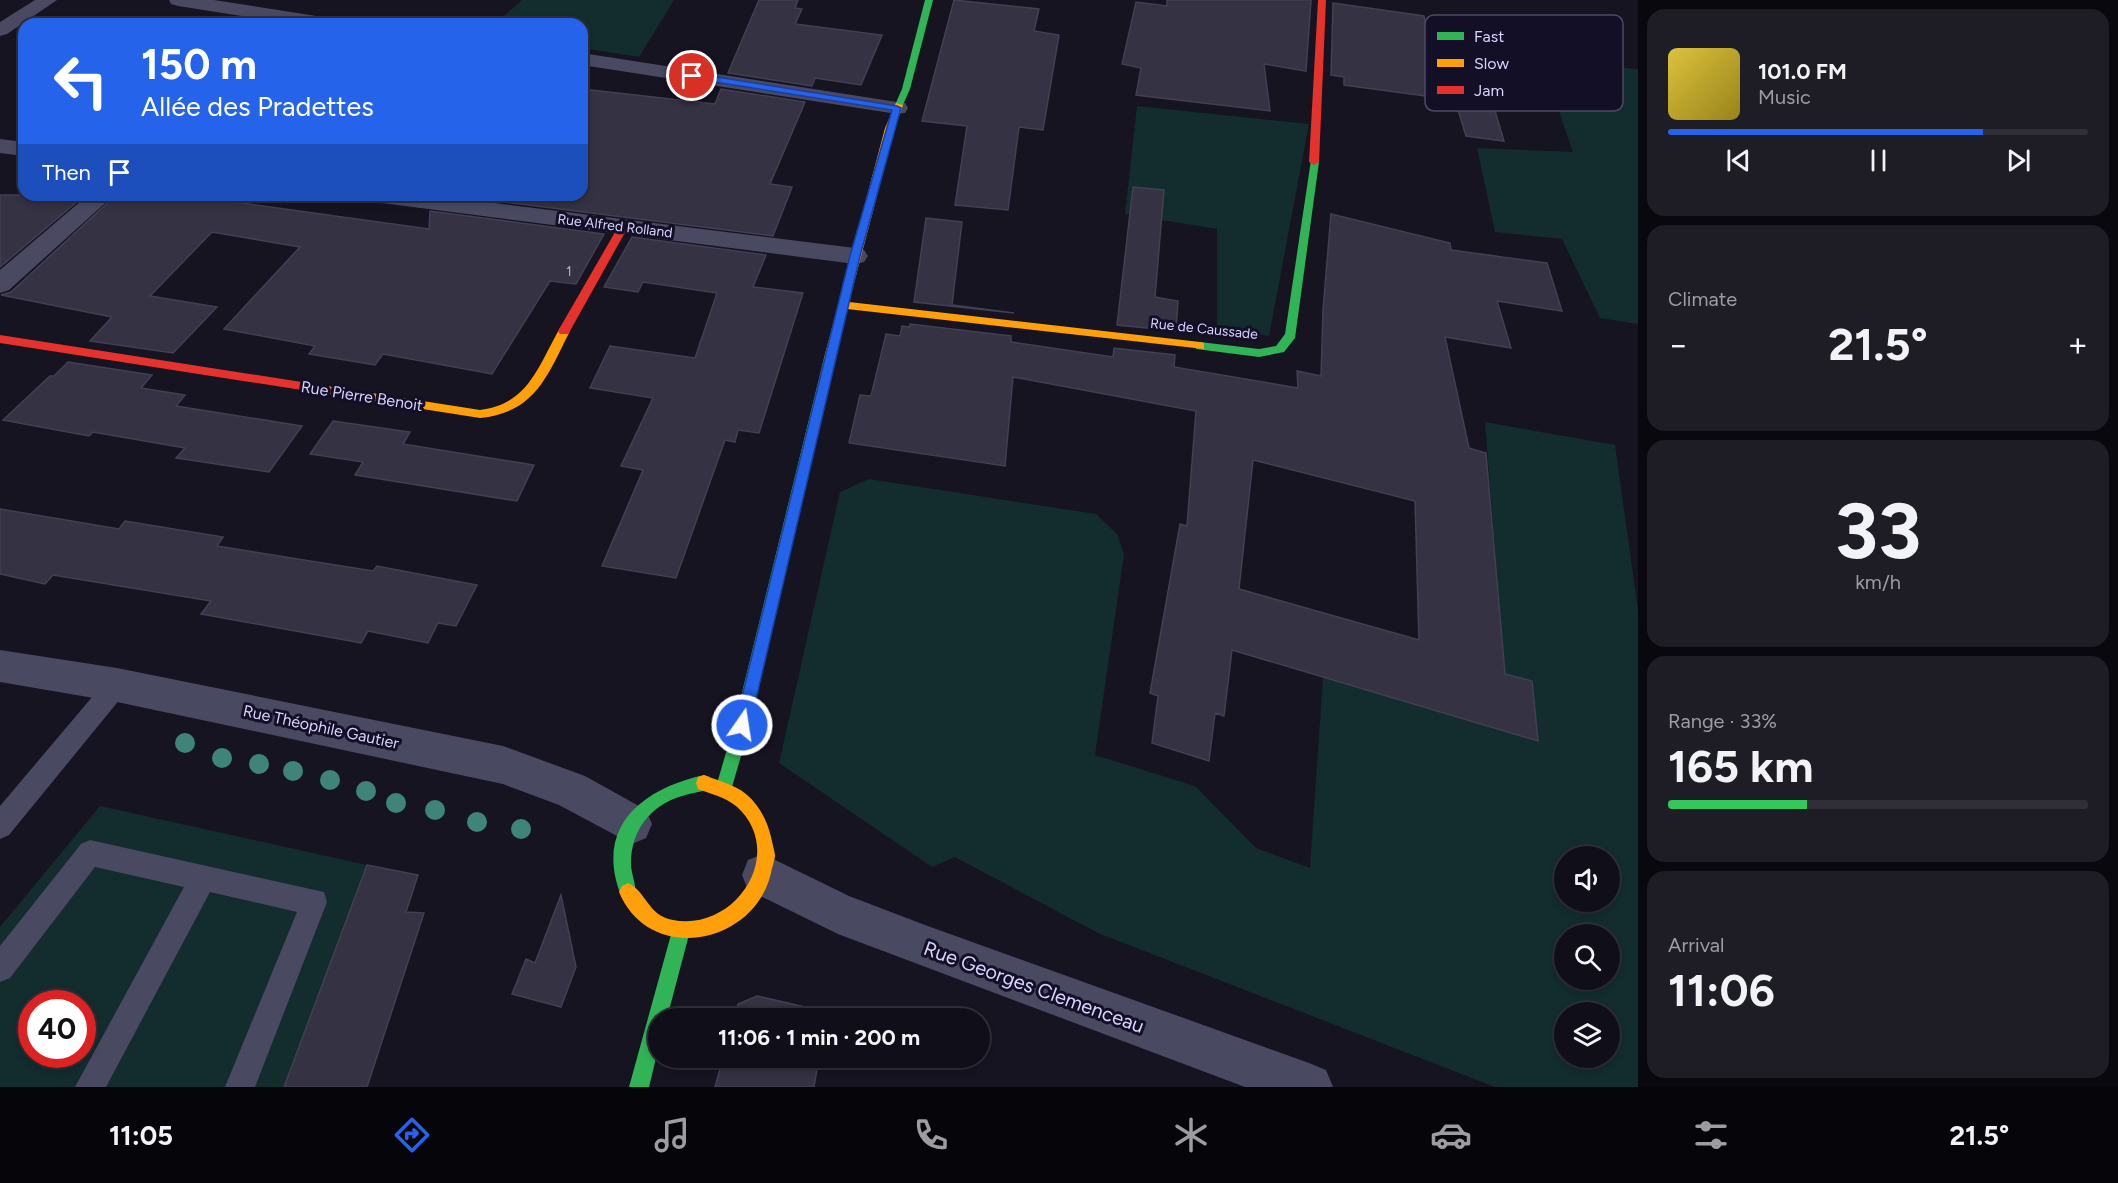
<!DOCTYPE html>
<meta charset="utf-8">
<style>
:root{--surface:#100f19;--page:#1e1d26;--text:#f1f3f6;--muted:#9c9ca2;--line:#302f38;--accent:#2563eb}
body{margin:0;font-family:Figtree,sans-serif;background:var(--page);color:var(--text);height:100vh;display:flex;flex-direction:column;font-size:22px;white-space:nowrap}
*{box-sizing:border-box;margin:0}
p{font-size:20px;color:var(--muted)}
.icon{flex:none;width:33px;height:33px;fill:none;stroke:currentColor;stroke-width:2;stroke-linecap:round;stroke-linejoin:round}
.map{position:relative;flex:1;overflow:hidden}
.drawer{display:flex;flex-direction:column;gap:9px;padding:9px;background:#09080e;width:480px}
.drawer>*{flex:none}
.top-card{position:absolute;left:18px;top:18px;width:570px;height:183px;border-radius:18px;box-shadow:0 3px 9px #0003,0 0 0 2px var(--line);background:#2563eb;color:#fff;overflow:hidden}
.controls{position:absolute;left:1554px;top:846px;display:grid;gap:12px}
.controls a{display:grid;place-items:center;width:66px;height:66px;border-radius:50%;background:var(--surface);box-shadow:0 3px 9px #0003,0 0 0 2px var(--line);font-size:30px}
.speed{position:absolute;left:18px;top:990px;display:flex;gap:12px;font-size:30px;font-weight:700;text-align:center}
.speed>*{display:grid;place-content:center;width:78px;height:78px;border-radius:50%;background:var(--surface);box-shadow:0 3px 9px #0003,0 0 0 2px var(--line);line-height:1}
.speed .limit{border:9px solid #d22;background:#fff;color:#111}
.pin{position:absolute;display:grid;place-items:center;width:51px;height:51px;color:#fff;margin:-26px;border:3px solid #fff;border-radius:50%;box-shadow:0 2px 6px #0007}
.me{position:absolute;width:66px;margin:-33px;rotate:13deg;stroke-linejoin:round;filter:drop-shadow(0 0 4px #0008)}
.turn{display:flex;align-items:center;gap:21px;height:126px;padding:0 24px;font-size:27px}
.turn .icon{width:78px;height:78px;stroke-width:2.5}
.turn b{display:block;font-size:42px;line-height:51px}
.then{display:flex;align-items:center;height:57px;padding:0 24px;background:#0003;gap:12px;font-size:22px}
.big{font-size:45px;font-weight:700;line-height:1.1}
.drawer .card{flex:1;display:flex;flex-direction:column;justify-content:center;gap:9px;min-width:0;padding:0 21px;border-radius:18px;background:var(--page)}
.drawer .dial{align-items:center;gap:0}
.dial b{font-size:78px;line-height:1}
.song{display:flex;align-items:center;gap:18px}
.cover{width:72px;height:72px;border-radius:9px;background:linear-gradient(135deg,hsl(50 70% 55%),hsl(50 70% 35%))}
.played{height:6px;border-radius:3px;background:linear-gradient(90deg,var(--accent) 75%,var(--line) 75%)}
.keys{display:flex;justify-content:space-around;direction:ltr}
.heat{display:flex;justify-content:space-between;align-items:center;font-size:33px;direction:ltr}
.charge{height:9px;border-radius:4px;background:linear-gradient(90deg,#34c759 33%,var(--line) 0)}
.trip{position:absolute;left:648px;top:1008px;width:342px;height:60px;border-radius:30px;background:var(--surface);box-shadow:0 3px 9px #0003,0 0 0 2px var(--line);font-weight:700;line-height:60px;text-align:center}
.menu{display:flex;height:96px;justify-content:space-around;align-items:center;background:#06060a;color:var(--muted)}
.menu .icon{width:42px;height:42px}
.menu .current{color:var(--accent)}
.menu b{font-size:27px;color:var(--text)}
main{display:flex;flex:1;min-height:0}
.map>svg:first-child{display:block}
</style>
<main>
<div class="map">
<svg width="1638" height="1087" viewBox="0 0 1638 1087">
<rect width="100%" height="100%" fill="#161421"/>
<!-- green -->
<path fill="#132c2d" fill-rule="evenodd" d="M522,0H674L639,57L582,48V24H495Z
M1542,62L1638,69V324L1600,318L1562,239L1495,232L1477,148L1573,152Z
M1137,106L1309,124L1269,336L1217,327V229L1125,214Z
M1485,422L1615,445L1638,610V1087H1495L1098,933L955,857L932,867L779,763L840,492L869,479L1096,514L1117,534L1124,554L1095,755L1195,786L1256,848L1310,868L1323,677L1538,740L1532,681L1505,674ZM1564,856H1610V902H1564ZM1564,934H1610V980H1564ZM1564,1012H1610V1058H1564Z
M100,806L367,865L284,1087H0V927ZM32,1004H82V1054H32Z"/>
<!-- building -->
<path fill="#343243" stroke="#433f54" stroke-width="1.5" fill-rule="evenodd" d="M759,0H798L795,8L802,9L795,24L882,35L861,85L815,78L812,86L728,73Z
M954,0L1039,9L1034,31L1059,35L1043,130L1019,127L1008,210L955,205L967,126L922,121Z
M1167,0H1311L1306,71L1264,64L1270,111L1136,95L1141,68L1122,64L1136,2L1167,6Z
M1333,3L1424,16L1432,61L1482,67L1504,141L1466,136L1455,100L1344,85V77L1331,75Z
M582,89L715,104L721,89L805,102L770,184L792,187L773,236L449,195H582Z
M1133,187L1164,190L1155,297L1178,301L1176,331L1117,325Z
M0,195H85L0,267Z
M116,195H184L429,229L430,211L604,234L576,284L550,281L492,374L383,354L375,365L309,354L315,346L224,329L300,247L212,232L150,296L217,307L173,353L90,341L112,317L1,295L11,292Z
M1331,214L1450,243L1451,250L1547,263L1562,311L1497,301L1511,348L1445,337L1469,448L1486,453L1505,674L1532,681L1538,741L1232,650L1224,716L1215,713L1209,761L1152,743L1158,696L1150,693L1180,524L1187,526L1196,411L1013,377L1005,466L849,443L860,395L871,396L886,334L900,336L902,326L910,327V324L1011,336V342L1113,357L1114,348L1175,355L1174,367L1298,388L1297,371L1321,376L1323,310ZM1253,460L1415,501L1419,640L1239,589Z
M926,218L962,222L952,305L1014,313L914,302Z
M632,237L766,255L753,287L803,293L759,433L738,430L735,442L725,440L676,578L602,566L643,470L621,466L653,398L590,388L610,346L695,358L717,293L643,282L638,292L604,287Z
M68,362L152,375L141,388L185,395L176,406L302,426L269,472L176,458L185,448L93,432L89,436L3,420L50,376H54Z
M333,421L410,432L403,444L534,465L517,501L355,475L363,462L310,454Z
M0,509L119,529L125,521L223,537L217,546L373,571L377,566L477,585L456,626L438,623L428,643L368,631L361,643L201,614L211,601L53,575L45,584L0,574Z
M367,865L418,875L406,912L424,913L367,1087H284Z
M561,895L576,967L561,1007L512,994L526,959L535,963Z
M757,996L827,1012L826,1018H734L738,1004Z
M723,1058H819L814,1087H715Z"/>
<g fill="none" stroke-linecap="round" stroke-linejoin="round">
<!-- lane -->
<path fill="#4a4962" fill-rule="evenodd" d="M117,674L125,677L129,685L125,693L9,835L0,839V806L109,677Z
M90,840L324,892L327,902L255,1087H225L297,912L210,892L106,1087H75L184,887L95,867L10,978L0,982V946L81,844Z"/>
<!-- street -->
<path fill="#4a4962" fill-rule="evenodd" d="M35,0H57L7,34L0,36V22Z
M169,0H214L329,18L336,20L339,24H293L178,6L171,4Z
M582,53L897,102L905,103L908,108L905,113L897,114L582,65Z
M0,139L24,142V156L0,153Z
M88,195H114L9,290L0,293V270Z
M362,195H431L855,248L864,250L868,256L864,262L855,264L374,202L366,200Z
M0,650L117,668L503,746L585,776L646,810L652,824L646,838L632,844L559,805L503,784L117,702L0,682Z
M763,854L849,896L925,925L1309,1063L1326,1070L1333,1087H1245L838,934L748,890L742,875L748,860Z"/>
<!-- fast -->
<path fill="#30b455" fill-rule="evenodd" d="M925,0H933L910,89L902,107H896L895,105L902,89Z
M1311,160L1319,162L1295,338L1284,352L1259,357L1196,349V343L1200,342L1259,349L1276,346L1285,334Z
M830,354L836,358L750,725L732,787L730,793L724,795L718,793L716,787L734,725L824,358Z
M704,775L710,777L712,783L710,789C701,792 691,793 682,796C649,806 630,832 631,866C632,877 638,888 634,898L628,901L622,898C593,828 641,789 704,775Z
M681,922L687,925L690,931L667,1018H658V1050L649,1087H629L672,931L675,925Z"/>
<!-- slow -->
<path fill="#ff9f0a" fill-rule="evenodd" d="M896,103L903,105L895,128L849,302L1200,342L1204,343V349L847,309L836,358L834,361H826L824,358L885,128Z
M564,327L570,331C547,376 536,412 480,418L327,394L321,390L327,386L480,410C529,404 538,366 560,328Z
M704,775C718,781 734,784 746,794C759,805 767,820 771,837C772,842 774,849 775,855C775,860 772,867 771,873C755,944 650,966 619,892L622,886L628,883C646,891 648,916 673,920C736,932 788,852 736,806C725,797 711,794 698,789L696,783L698,777Z"/>
<!-- jam -->
<path fill="#e5322d" fill-rule="evenodd" d="M1318,0H1326L1319,162L1314,165L1309,162Z
M623,224L628,227L570,331L568,334H560L558,331L618,227Z
M0,335L327,386L333,390L327,394L0,343Z"/>
</g>
<!-- trees -->
<g fill="#3e8478">
<circle cx="185" cy="743" r="10"/>
<circle cx="222" cy="758" r="10"/>
<circle cx="259" cy="764" r="10"/>
<circle cx="293" cy="771" r="10"/>
<circle cx="330" cy="780" r="10"/>
<circle cx="366" cy="791" r="10"/>
<circle cx="396" cy="803" r="10"/>
<circle cx="435" cy="810" r="10"/>
<circle cx="477" cy="822" r="10"/>
<circle cx="521" cy="829" r="10"/>
</g>
<!-- route -->
<path fill="#2563eb" stroke="#184099" stroke-width="1.5" d="M692,73L897,106L901,108L860,256L750,725L748,731L742,733L737,731L735,725L850,256L892,110L689,78L687,76Z"/>
<g text-anchor="middle" dominant-baseline="central" stroke-width="6" stroke-linejoin="round" paint-order="stroke">
<!-- far-street labels -->
<g font-size="14" fill="#d9d4ff" stroke="#130f26">
<text transform="translate(615 226) rotate(7)">Rue Alfred Rolland</text>
<text transform="translate(1204 329) rotate(6)">Rue de Caussade</text>
</g>
<!-- number labels -->
<g font-size="14" fill="#b0acd0">
<text x="569" y="271">1</text>
</g>
<!-- street labels -->
<g font-size="16" fill="#d9d4ff" stroke="#130f26">
<text transform="translate(362 396) rotate(9)">Rue Pierre Benoit</text>
<text transform="translate(321 727) rotate(12)">Rue Théophile Gautier</text>
</g>
<!-- near-street labels -->
<g font-size="20" fill="#d9d4ff" stroke="#130f26">
<text transform="translate(1034 987) rotate(20)">Rue Georges Clemenceau</text>
</g>
</g>
<!-- legend -->
<rect x="1425" y="15" width="198" height="96" rx="9" fill="#130f26" stroke="#4e4a67" stroke-width="1.5"/>
<rect x="1437" y="32" width="27" height="8" fill="#30b455"/>
<rect x="1437" y="59" width="27" height="8" fill="#ff9f0a"/>
<rect x="1437" y="86" width="27" height="8" fill="#e5322d"/>
<g font-size="16" fill="#d9d4ff">
<text x="1474" y="42">Fast</text>
<text x="1474" y="69">Slow</text>
<text x="1474" y="96">Jam</text>
</g>
</svg>
<div class="controls">
<a><svg class="icon" aria-label="sound" viewBox="0 0 24 24"><path d="M4 9h4l5-4v14l-5-4H4zM17 9q2 3 0 6"/></svg></a>
<a><svg class="icon" aria-label="search" viewBox="0 0 24 24"><circle cx="10" cy="10" r="6"/><path d="M15 15l6 6"/></svg></a>
<a><svg class="icon" aria-label="layers" viewBox="0 0 24 24"><path d="M12 4l9 5-9 5-9-5zM3 14l9 5 9-5"/></svg></a>
</div>
<div class="speed"><div class="limit">40</div></div>
<div class="pin" style="left:692px;top:76px;background:#d93025"><svg class="icon" aria-label="arrive" viewBox="0 0 24 24"><path d="M6 21V4h12l-3 4 3 4H6"/></svg></div>
<svg class="me" style="left:742px;top:725px" viewBox="-20 -20 40 40"><circle r="17" fill="#2563eb" stroke="#fff" stroke-width="3"/><path d="M0-11L8 9 0 5-8 9z" fill="#fff"/></svg>
<div class="trip">11:06 · 1 min · 200 m</div>
<div class="top-card">
<div class="turn"><svg class="icon" aria-label="left" viewBox="0 0 24 24"><path d="M17 20v-9H6M10 6l-5 5 5 5"/></svg><div><b>150 m</b>Allée des Pradettes</div></div>
<div class="then">Then<svg class="icon" aria-label="arrive" viewBox="0 0 24 24"><path d="M6 21V4h12l-3 4 3 4H6"/></svg></div>
</div>
</div>
<section class="drawer">
<div class="card">
<div class="song"><i class="cover"></i><div><b>101.0 FM</b><p>Music</p></div></div>
<div class="played"></div>
<div class="keys"><svg class="icon" aria-label="previous" viewBox="0 0 24 24"><path d="M18 5L8 12l10 7zM5 5v14"/></svg><svg class="icon" aria-label="pause" viewBox="0 0 24 24"><path d="M8 5v14M16 5v14"/></svg><svg class="icon" aria-label="next" viewBox="0 0 24 24"><path d="M6 5l10 7-10 7zM19 5v14"/></svg></div>
</div>
<div class="card"><p>Climate</p>
<div class="heat"><a>−</a><b class="big">21.5°</b><a>+</a></div>
</div>
<div class="card dial"><b>33</b><p>km/h</p></div>
<div class="card"><p>Range · 33%</p><b class="big">165 km</b><div class="charge"></div></div>
<div class="card"><p>Arrival</p><b class="big">11:06</b></div>
</section>
</main>
<nav class="menu">
<b>11:05</b>
<svg class="icon current" aria-label="directions" viewBox="0 0 24 24"><path d="M12 3l9 9-9 9-9-9zM9 14v-3h6M13 9l2 2-2 2"/></svg>
<svg class="icon" aria-label="music" viewBox="0 0 24 24"><path d="M9 18V5l10-2v13"/><circle cx="6" cy="18" r="3"/><circle cx="16" cy="16" r="3"/></svg>
<svg class="icon" aria-label="phone" viewBox="0 0 24 24"><path d="M5 4h4l2 5-3 2q2 4 5 5l2-3 5 2v4C11 20 4 13 5 4z"/></svg>
<svg class="icon" aria-label="climate" viewBox="0 0 24 24"><path d="M12 3v18M4 7l16 10M4 17L20 7"/></svg>
<svg class="icon" aria-label="car" viewBox="0 0 24 24"><path d="M5 17H2v-5l4-1 3-4h7l3 4 3 1v5h-3M9 17h6M6 11h13"/><circle cx="7" cy="17" r="2"/><circle cx="17" cy="17" r="2"/></svg>
<svg class="icon" aria-label="filters" viewBox="0 0 24 24"><path d="M4 7h16M4 17h16"/><circle cx="9" cy="7" r="2"/><circle cx="15" cy="17" r="2"/></svg>
<b>21.5°</b>
</nav>
